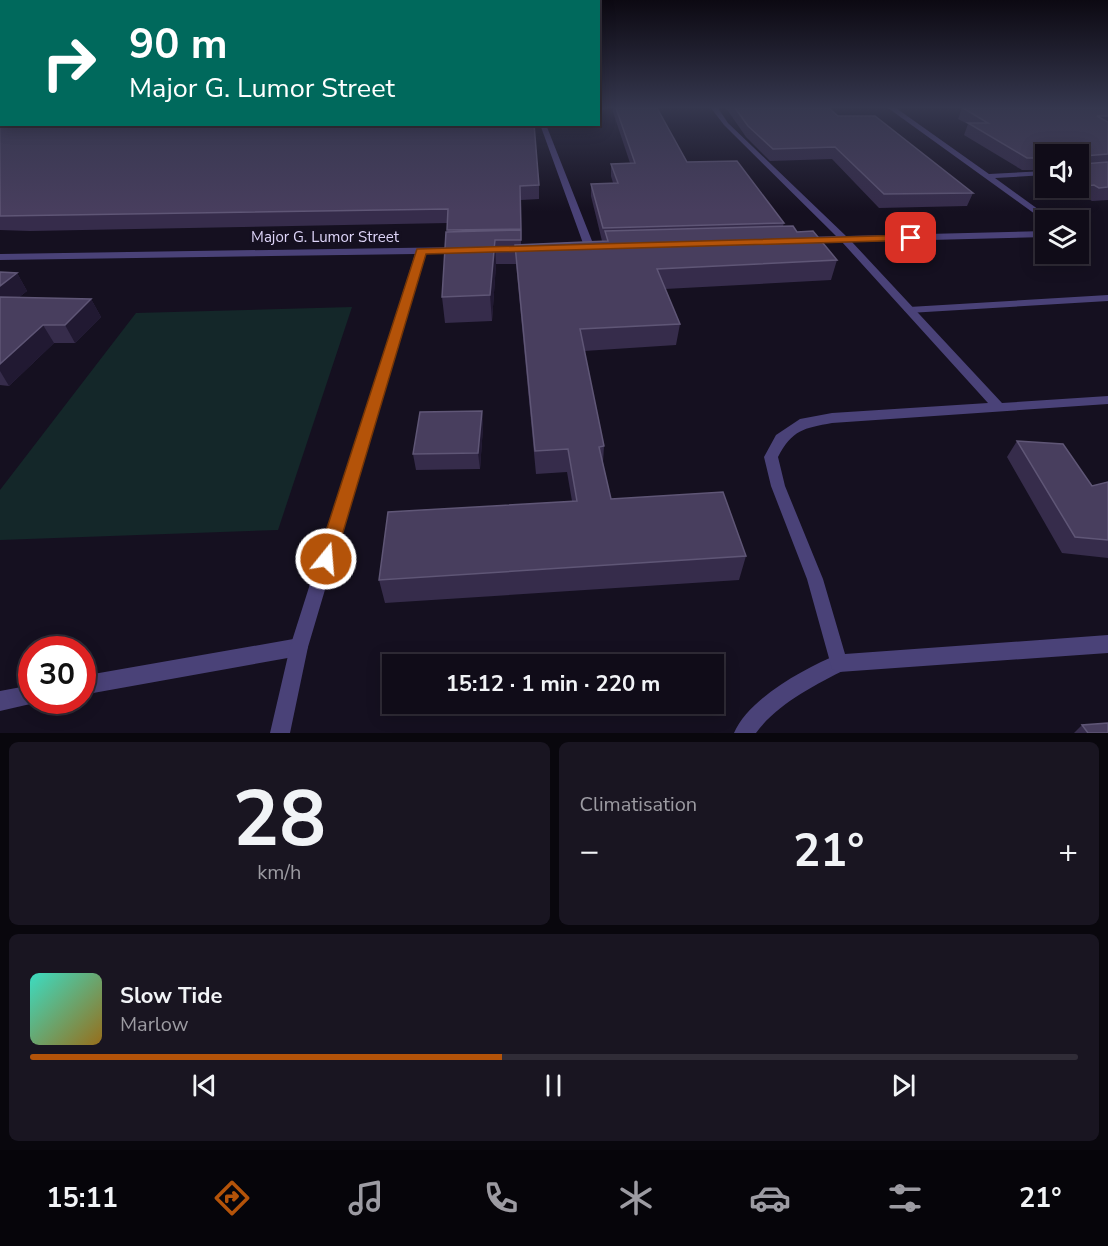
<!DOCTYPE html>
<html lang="fr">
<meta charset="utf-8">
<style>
:root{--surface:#100c18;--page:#191521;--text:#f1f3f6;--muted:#9c9ba2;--line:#302c37;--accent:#b45309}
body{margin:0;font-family:"Nunito Sans",sans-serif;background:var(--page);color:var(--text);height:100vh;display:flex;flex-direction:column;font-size:22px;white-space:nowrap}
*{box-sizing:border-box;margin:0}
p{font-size:20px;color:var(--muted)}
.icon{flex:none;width:33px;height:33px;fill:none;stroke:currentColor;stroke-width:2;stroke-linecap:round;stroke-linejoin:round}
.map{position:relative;height:733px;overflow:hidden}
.panel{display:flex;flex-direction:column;gap:9px;padding:9px;background:#09070d;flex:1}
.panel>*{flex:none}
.guide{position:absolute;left:0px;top:0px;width:600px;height:126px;box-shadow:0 3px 15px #0003,0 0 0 2px var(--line);background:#00695c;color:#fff;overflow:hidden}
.tools{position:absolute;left:1035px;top:144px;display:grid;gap:12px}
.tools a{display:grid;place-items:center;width:54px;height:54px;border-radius:0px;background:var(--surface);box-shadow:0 3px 15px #0003,0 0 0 2px var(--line);font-size:30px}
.speed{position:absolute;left:18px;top:636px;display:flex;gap:12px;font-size:30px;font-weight:700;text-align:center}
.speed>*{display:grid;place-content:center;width:78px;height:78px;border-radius:50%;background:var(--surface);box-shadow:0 3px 15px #0003,0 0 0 2px var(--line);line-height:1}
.speed .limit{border:9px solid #d22;background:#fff;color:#111}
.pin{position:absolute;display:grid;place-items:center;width:51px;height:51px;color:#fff;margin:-26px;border-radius:12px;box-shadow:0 3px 9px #0006}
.me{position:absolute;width:66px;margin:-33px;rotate:17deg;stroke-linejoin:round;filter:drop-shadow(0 0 4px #0008)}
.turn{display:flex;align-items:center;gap:21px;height:126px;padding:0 30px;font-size:27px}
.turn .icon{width:78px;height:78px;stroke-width:2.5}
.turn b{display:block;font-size:42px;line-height:51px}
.big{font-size:45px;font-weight:700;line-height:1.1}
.panel .widget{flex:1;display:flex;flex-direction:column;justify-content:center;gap:9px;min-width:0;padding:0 21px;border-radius:9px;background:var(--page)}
.panel .dial{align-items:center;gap:0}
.dial b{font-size:78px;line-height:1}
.song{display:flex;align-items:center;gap:18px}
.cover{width:72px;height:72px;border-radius:9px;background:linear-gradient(135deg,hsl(170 70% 55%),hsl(40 70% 35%))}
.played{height:6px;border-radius:3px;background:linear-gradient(90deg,var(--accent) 45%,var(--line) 45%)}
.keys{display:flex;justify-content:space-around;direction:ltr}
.heat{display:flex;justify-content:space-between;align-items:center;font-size:33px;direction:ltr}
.panel .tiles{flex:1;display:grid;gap:9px;grid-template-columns:1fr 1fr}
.widget:last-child{grid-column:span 2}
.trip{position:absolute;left:382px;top:654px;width:342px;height:60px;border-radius:0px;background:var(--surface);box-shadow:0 3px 15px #0003,0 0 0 2px var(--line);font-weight:700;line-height:60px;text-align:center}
.tab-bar{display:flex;height:96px;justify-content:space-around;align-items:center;background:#06050a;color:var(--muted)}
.tab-bar .icon{width:42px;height:42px}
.tab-bar .active{color:var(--accent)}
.tab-bar b{font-size:27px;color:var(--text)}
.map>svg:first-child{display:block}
</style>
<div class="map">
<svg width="1108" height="733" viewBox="0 0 1108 733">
<rect width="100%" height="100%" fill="#151020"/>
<!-- green -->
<path fill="#142729" d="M352,307L278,530L0,540V490L136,313Z"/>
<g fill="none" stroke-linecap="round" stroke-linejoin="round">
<!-- service -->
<path fill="#4a4278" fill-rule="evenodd" d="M1108,295V301L909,313L904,310L909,307Z
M299,638L305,641L308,647L305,653L299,656L82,695V676Z
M839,654L846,657L848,663L846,669C814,686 778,703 756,733H734C749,698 805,668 839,654Z
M32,685V700L39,702L0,711V691Z"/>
<!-- minor -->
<path fill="#4a4278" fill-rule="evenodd" d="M598,108H608L598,112Z
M711,108H718L728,123L846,236L1046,231V237L852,242L1002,403L1108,396V404L832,423C804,428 792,430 778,457L785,486L823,579L845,654L1108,635V653L839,672L832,669L807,579L771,486L764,457L776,435L800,419L832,413L988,403L842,242H802L800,240L805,237L836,236L724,125Z
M888,108H896L989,174L1046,171V175L995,178L1053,220L1046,222Z
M532,124H555L547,127L594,246L592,248H586L584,246L541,127L520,130L517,128Z
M461,247L464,248V252L425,253L308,647L290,733H270L290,647L415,254L0,260V254Z"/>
</g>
<!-- wall -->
<path fill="#362c4b" d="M0,108L2,124H534L539,185V199L521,200V245L602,241L591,196V184L613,183L611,176V164L630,163L613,112V108H657L687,162L784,223L783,226L797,232L837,260L831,280L665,289L680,324L676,345L584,351L604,446L603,463L611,499L746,556L739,580L385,603L379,580L572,501L567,472L536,474L516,264H496L492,321L445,323L442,297L448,223L30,231L0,230Z
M726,108H829L838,116L973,193L967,206L879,208L832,159L770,161L746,137Z
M962,108H1108V200L1092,201L1087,198L1070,199L1051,188H1078V154H1046V184L1035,178L1039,170H1022L964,135L968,124L958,119Z
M0,272L17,273L27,291L18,298L91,299L101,317L75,343H54L9,386L0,385Z
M482,411L483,427L480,469L416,470L413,454Z
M1017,441L1092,486L1108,482V558L1062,553L1007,457Z
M1082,725L1108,733H1074Z"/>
<!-- shaded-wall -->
<path fill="#211932" d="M495,240L496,264L492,321L490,295Z
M17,273L27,291L0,312V286Z
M91,299L101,317L75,343L65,325Z
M43,325L54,343L9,386L0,371V364Z
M482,411L483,427L480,469L478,453Z"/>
<!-- building -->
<path fill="#483e5e" stroke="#5f5676" stroke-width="1.5" d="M0,108H2V124H534L539,185L520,186L521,229L447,230L448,209L0,216Z
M616,108H657L687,162L737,161L784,223L603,228L591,184L618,183L611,164L635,163Z
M735,108H829L838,116H875L973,193L884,194L835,147L773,149L748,126Z
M963,108H1108V116H1097L1108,122V154L1084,156L1083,164L1108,162V187L1099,188L1094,185L1078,187V154H1046V158H1027L968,123H988Z
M793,226L797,232L813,231L837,260L657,269L680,324L580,329L604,446L599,447L611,499L723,492L746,556L379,580L388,512L577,501L568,449L535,451L515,245L608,241L605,231Z
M521,230V240H495L490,295L442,297L446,232Z
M0,272L17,273L0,286Z
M0,297L91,299L65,325H43L0,364Z
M482,411L478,453L413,454L420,412Z
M1017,441L1063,444L1092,486L1108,482V540L1075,537Z
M1108,723V733H1088L1082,725Z"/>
<!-- sky -->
<linearGradient id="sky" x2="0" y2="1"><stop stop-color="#0c0912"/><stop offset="0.51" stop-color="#35374e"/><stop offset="1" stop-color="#35374e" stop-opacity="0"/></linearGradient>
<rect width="1108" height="211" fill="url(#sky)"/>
<!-- route -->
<path fill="#b45309" stroke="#753606" stroke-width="1.5" d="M911,235L915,236V240L426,254L335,559L333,565L326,567L320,565L317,559L417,249Z"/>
<g text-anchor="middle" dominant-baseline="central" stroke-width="6" stroke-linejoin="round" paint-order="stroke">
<!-- far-street labels -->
<g font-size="15" fill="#ded5f9" stroke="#151020">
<text x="325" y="237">Major G. Lumor Street</text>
</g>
</g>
</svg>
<div class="tools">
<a><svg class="icon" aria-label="sound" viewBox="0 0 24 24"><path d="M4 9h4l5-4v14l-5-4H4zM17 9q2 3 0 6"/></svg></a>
<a><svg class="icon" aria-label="layers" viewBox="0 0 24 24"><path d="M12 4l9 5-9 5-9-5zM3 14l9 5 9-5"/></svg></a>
</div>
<div class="speed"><div class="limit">30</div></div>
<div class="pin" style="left:911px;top:238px;background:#d93025"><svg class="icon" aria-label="arrive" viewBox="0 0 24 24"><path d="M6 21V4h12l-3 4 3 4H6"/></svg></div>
<svg class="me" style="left:326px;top:559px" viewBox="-20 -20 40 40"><circle r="17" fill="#b45309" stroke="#fff" stroke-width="3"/><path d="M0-11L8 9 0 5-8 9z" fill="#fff"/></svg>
<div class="trip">15:12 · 1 min · 220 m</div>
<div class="guide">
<div class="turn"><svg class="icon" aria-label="right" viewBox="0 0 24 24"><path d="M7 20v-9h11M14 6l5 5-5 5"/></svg><div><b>90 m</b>Major G. Lumor Street</div></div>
</div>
</div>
<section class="panel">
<div class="tiles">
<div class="widget dial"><b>28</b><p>km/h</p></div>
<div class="widget"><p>Climatisation</p>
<div class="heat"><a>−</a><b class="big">21°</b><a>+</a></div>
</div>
<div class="widget">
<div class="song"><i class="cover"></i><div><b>Slow Tide</b><p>Marlow</p></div></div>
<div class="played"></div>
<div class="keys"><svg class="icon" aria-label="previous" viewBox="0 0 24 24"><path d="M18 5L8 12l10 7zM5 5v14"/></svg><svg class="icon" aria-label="pause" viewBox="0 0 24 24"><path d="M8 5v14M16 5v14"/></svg><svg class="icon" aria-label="next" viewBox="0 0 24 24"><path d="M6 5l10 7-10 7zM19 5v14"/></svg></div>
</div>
</div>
</section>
<nav class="tab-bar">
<b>15:11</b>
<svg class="icon active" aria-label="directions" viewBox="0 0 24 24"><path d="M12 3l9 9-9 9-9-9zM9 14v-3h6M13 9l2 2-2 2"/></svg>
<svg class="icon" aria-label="music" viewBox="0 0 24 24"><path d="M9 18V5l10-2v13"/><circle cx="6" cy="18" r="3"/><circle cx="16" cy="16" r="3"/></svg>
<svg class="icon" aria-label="phone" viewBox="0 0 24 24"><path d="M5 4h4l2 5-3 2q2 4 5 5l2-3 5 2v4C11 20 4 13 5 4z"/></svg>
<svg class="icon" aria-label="climate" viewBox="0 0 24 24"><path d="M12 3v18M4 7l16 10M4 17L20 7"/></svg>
<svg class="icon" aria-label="car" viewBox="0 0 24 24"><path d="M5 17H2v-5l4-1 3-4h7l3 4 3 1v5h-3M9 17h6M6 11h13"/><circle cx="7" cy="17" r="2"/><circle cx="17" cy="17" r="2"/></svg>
<svg class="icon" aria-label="filters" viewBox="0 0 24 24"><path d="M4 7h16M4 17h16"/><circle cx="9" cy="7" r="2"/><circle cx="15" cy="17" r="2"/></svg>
<b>21°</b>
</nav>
